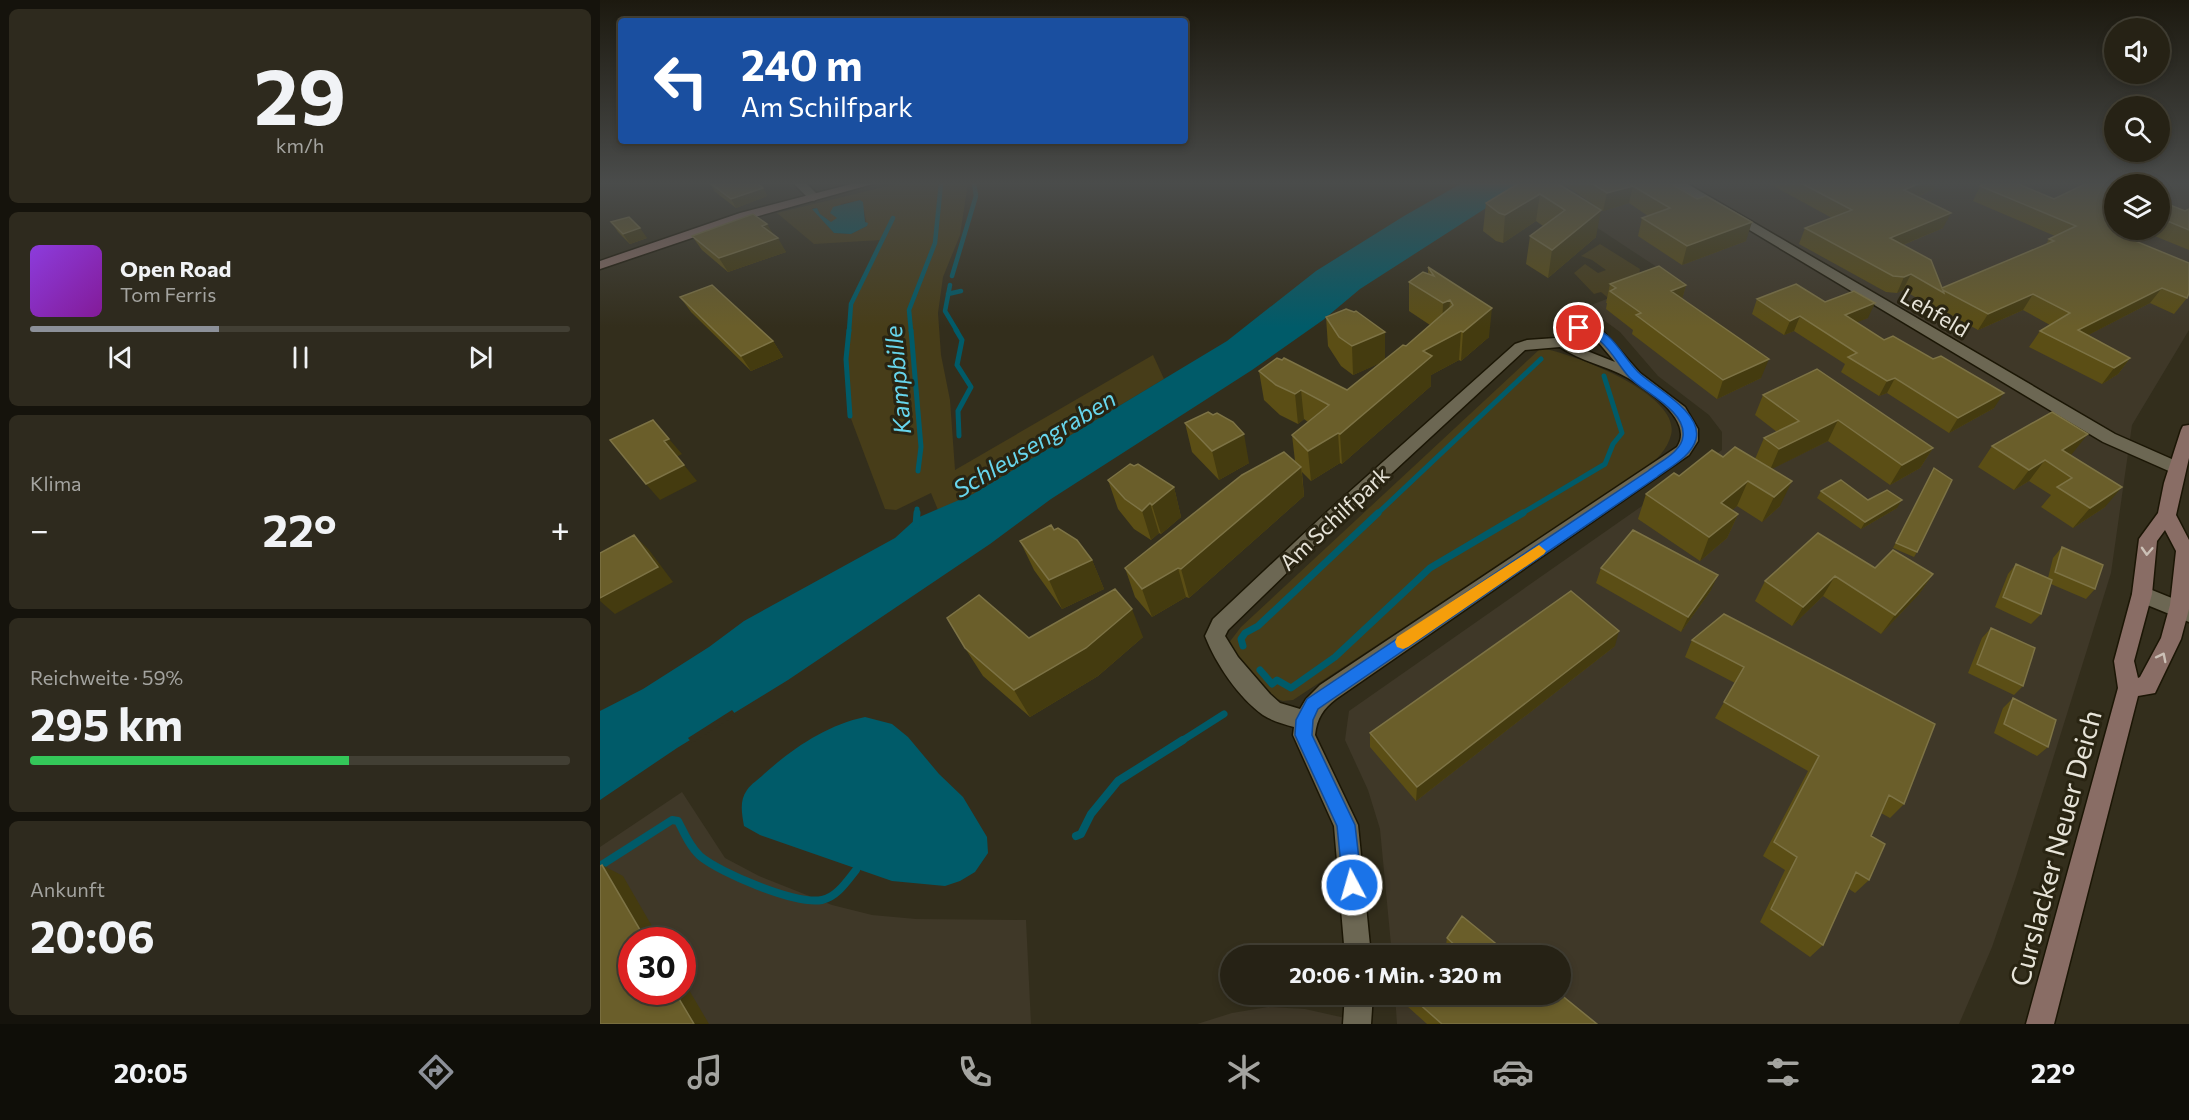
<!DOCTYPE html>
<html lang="de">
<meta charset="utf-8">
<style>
:root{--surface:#262215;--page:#2e2a1e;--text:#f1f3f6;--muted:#a4a4a0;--line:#423f34;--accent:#8c9099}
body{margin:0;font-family:Commissioner,sans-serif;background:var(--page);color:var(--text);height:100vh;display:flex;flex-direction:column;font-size:22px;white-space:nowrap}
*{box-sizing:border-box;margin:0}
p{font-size:20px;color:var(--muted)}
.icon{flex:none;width:33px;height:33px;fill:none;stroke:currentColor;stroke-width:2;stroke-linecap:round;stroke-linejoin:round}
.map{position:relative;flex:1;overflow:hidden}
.panel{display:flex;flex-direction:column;gap:9px;padding:9px;background:#15130c;width:600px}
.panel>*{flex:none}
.guide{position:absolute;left:18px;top:18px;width:570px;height:126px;border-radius:6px;box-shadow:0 3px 9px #0003,0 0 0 2px var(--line);background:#1a4fa0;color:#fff;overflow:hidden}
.fabs{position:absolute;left:1504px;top:18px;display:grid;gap:12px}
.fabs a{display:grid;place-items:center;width:66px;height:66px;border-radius:50%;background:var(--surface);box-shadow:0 3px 9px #0003,0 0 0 2px var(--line);font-size:30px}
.speed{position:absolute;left:18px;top:927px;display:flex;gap:12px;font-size:30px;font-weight:700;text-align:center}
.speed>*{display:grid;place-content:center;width:78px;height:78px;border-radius:50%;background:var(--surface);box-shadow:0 3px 9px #0003,0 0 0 2px var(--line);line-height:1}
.speed .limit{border:9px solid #d22;background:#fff;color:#111}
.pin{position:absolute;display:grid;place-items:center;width:51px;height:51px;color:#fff;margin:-26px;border:3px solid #fff;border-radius:50%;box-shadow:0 2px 6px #0007}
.me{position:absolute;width:66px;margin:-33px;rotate:354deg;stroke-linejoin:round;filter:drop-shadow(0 0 4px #0008)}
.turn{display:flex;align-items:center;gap:21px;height:126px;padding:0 24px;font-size:27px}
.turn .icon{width:78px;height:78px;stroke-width:2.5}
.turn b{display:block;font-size:42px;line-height:51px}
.big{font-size:45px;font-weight:700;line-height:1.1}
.panel .card{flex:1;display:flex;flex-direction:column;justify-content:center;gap:9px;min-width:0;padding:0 21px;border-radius:9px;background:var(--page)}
.panel .dial{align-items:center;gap:0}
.dial b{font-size:78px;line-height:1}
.song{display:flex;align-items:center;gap:18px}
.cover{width:72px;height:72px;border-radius:9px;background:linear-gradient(135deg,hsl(270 70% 55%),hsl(290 70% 35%))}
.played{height:6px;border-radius:3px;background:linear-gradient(90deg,var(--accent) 35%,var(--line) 35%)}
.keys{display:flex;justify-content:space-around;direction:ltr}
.heat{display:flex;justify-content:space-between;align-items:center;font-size:33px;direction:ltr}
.charge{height:9px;border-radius:4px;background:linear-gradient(90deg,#34c759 59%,var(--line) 0)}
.trip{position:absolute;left:620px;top:945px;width:351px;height:60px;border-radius:30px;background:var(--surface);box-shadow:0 3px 9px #0003,0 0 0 2px var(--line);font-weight:700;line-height:60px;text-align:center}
.dock{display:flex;height:96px;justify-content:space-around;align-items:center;background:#0f0e08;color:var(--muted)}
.dock .icon{width:42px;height:42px}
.dock .on{color:var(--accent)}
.dock b{font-size:27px;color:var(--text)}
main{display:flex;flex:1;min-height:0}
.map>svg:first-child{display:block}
</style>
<main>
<section class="panel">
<div class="card dial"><b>29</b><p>km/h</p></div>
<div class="card">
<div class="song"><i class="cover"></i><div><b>Open Road</b><p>Tom Ferris</p></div></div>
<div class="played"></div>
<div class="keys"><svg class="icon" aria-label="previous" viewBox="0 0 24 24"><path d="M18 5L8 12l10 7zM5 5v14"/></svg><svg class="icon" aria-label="pause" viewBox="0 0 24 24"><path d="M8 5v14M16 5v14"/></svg><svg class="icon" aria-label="next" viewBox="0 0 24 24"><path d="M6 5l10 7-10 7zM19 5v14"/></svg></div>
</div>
<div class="card"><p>Klima</p>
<div class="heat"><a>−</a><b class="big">22°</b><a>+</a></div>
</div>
<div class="card"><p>Reichweite · 59%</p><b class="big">295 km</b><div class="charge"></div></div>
<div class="card"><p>Ankunft</p><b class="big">20:06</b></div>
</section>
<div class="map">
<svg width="1589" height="1024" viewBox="0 0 1589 1024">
<rect width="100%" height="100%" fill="#332e1c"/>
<!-- commercial -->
<path fill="#3f3828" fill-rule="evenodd" d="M929,183H1589V330L1532,425L1511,573L1416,877L1392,947L1359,1024H797L795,995L960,994V956L792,955L780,829L768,790L745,740L749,711L1122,450V432L1109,415L1058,376L1020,332L986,307L1069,275ZM1515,184H1560V230H1515Z
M82,792L125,858L159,876L232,905L272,915L316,919L426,920L431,1024H0V847ZM32,940H82V992H32Z
M668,1007L705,1009L772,1024H597L632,1013Z"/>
<!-- green -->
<path fill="#473d19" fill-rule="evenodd" d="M300,183H368L360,235L343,277L338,313L341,355L350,400L355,470L553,355L564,379L373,494L338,510L331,493L296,510L285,509L250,416L246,359L251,304L281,240L214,244L177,213ZM260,200L264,210L267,226L251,234L234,233L212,208H217L220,214L231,222L237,220L241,204Z
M1000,244L1040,269L1039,275L1043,283L1007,297L1001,292L994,294L974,273L985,264L998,273L1006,270L992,260L981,256Z
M941,348C971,353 1082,394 1071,435C1064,463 1028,479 1007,494L693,700L683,701L674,698L628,644L641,627Z"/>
<!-- water -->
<path fill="#005b69" d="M862,183H925L760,289L723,320L652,370L451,499L390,544L188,680L77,748L0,800V711L43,689L109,647L144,621L295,538L317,518L373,494L627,341L716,271L804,216Z
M260,200L263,202L265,222L268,223L267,226L251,234L234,233L212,209L217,208L220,214L231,222L237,218L230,213L233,207Z
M265,717L292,724L308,737L339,774L363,797L387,837L388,853L375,872L360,881L345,886L292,881L160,835L144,826C142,814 139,801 147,790C151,784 159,779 164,774C193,748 227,725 265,717Z"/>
<!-- pier -->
<path fill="#332e1c" d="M132,710L136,715L92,743L88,738Z"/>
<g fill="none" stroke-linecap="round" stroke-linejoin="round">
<!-- stream-far3 -->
<path stroke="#005b69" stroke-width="4.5" d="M352,276L376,196L374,183
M350,285L345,311L357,331
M348,294L361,291
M249,331L251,304L293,218
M311,331L309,310L335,243L341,183"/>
<!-- stream-far2 -->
<path stroke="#005b69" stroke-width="5" d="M249,330L246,359L250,416
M311,330L321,447L318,471
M356,330L362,340L357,365L371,387L358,411L359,436
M317,514V509
M777,514L941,359
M921,514L1005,464L1013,444L1022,433L1004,376"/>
<!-- stream-far1 -->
<path stroke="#005b69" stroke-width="7" d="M316,525L317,513
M643,646L641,639L645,633L658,626L778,513
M660,670L672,684L677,680L691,688L735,657L830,568L923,513
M580,742L624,714"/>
<!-- stream -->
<path stroke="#005b69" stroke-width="8" d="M476,836L481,834L491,814L518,781L583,740
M0,866L72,820L78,821C84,833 90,847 100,856C120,873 196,905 222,900C237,897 247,881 256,870"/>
<defs>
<path id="street" d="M193,183H206L220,197L214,201L210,200Z
M1071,183H1086L1515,434L1583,464L1586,468L1583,472H1571L1503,442Z
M975,324H986L1001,329L1040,373L1085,407L1098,429V441L1089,455L736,699C723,709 717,718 715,735L758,825L771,956H745L734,826L693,735L694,727C684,724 672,721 663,715C638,697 616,664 605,636L613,619L728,511L915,344L927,340L956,338L959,331ZM984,332L999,343L1015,362L982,349L971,341V336ZM960,347C981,362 1006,365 1028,378C1048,390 1095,421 1077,447L720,685L706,699L700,709L680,703L670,694L638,657L625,636L628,630L740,521L925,350Z
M1542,586L1589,605V622L1535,600L1532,594L1535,588Z
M745,994H773L771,1024H743Z"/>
<path id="secondary" d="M255,183H276L148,219L0,269V261L140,213Z
M1589,425V458L1576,515L1589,540V609L1581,639L1555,693L1538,696L1454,1024H1426L1518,688L1514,661L1532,594L1539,539L1558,513L1564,483L1581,430L1583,426ZM1565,530L1576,551L1570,605L1561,638L1540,677L1538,678L1534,661L1552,594L1557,541Z"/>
</defs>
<!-- street casing -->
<use href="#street" stroke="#1b1605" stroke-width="3"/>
<!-- secondary casing -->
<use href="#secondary" stroke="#1b1605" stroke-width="3"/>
<!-- street -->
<use href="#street" fill="#6c6753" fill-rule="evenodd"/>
<!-- secondary -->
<use href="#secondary" fill="#896d65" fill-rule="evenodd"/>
</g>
<!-- wall -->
<path fill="#5b4e15" d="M110,183L163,188L167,196L136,208L114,191Z
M957,183L996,237L948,278L926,264L930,236L943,226L936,221L903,243L896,241L883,231L886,203Z
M962,183H1070L1146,241L1082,265L1038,236L1042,218L1048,216L1029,203L1003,211Z
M1168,183H1337L1334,189L1317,197L1343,228L1303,245L1342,288L1446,244L1449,239L1455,236L1373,201L1380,186L1454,199L1487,183H1557L1515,230H1560V201L1585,211L1589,209V250L1540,230L1527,237L1587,298L1574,314L1550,303L1488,335L1530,358L1518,374L1502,384L1429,347L1440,331L1450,325L1423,310L1378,330L1337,307L1336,309L1303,290L1297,293L1286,292L1199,244L1205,228L1232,218Z
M11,222L47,238L30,244L18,232Z
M173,234L186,252L128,272L102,250L92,236Z
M828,267L889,337L861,361L859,360L831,375V386L742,464L740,463L711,481L702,472L704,496L589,598L586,597L552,617L535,597L525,568L695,461L692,435L708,422L704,419L698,424L680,415L664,400L659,371L747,390L782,362L753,375L741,366L728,346L726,317L785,360L806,346L830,325L809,311V282L828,274Z
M1010,284L1086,285L1082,299L1161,378L1117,399L1032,334L1033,330L1006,309L1007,303H1006Z
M80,297L173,341L183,357L151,371L91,312Z
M1157,299L1225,302L1268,318L1256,322L1394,408L1349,433L1287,393L1279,396L1241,372L1245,364L1194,331L1184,335L1152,314Z
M1163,395L1333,448L1320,468L1290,485L1228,441L1171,469L1180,506L1162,522L1137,506L1132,510L1138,514L1127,538L1100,561L1038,519L1046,494L1079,476L1123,457L1160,462L1155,459L1164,438L1177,432L1155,415Z
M613,415L649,463L619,480L592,452L585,423Z
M1392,446L1472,454L1470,455L1505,507L1473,528L1441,507L1451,495L1429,481L1414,490L1378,467Z
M1334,468L1317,552L1314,557L1293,548Z
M508,480L574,487L581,517L561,534L559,533L551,540L534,529L518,509Z
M1221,491L1297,508L1261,529L1217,498Z
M454,530L492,560L504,589L462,609L434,570L420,541Z
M1462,547L1495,589L1486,599L1451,584L1441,614L1431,624L1395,607L1408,574L1416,564L1448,578L1453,558Z
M1001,568L1111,590L1081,632L996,583Z
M1275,568L1333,574L1319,594L1281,634L1223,596L1192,626L1155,601L1165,581Z
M1124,614L1304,804L1290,818L1281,813L1271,836L1269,880L1255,893L1249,889L1223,945L1210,957L1160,922L1185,870L1163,856L1208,771L1115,718L1135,683L1085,657L1092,640Z
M1391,628L1423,686L1414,695L1368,673L1382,638Z
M543,637L498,676L430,717L383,676L365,648L429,638Z
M1015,646L816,801L770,747V733Z
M1413,698L1448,747L1437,756L1394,733L1403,708Z
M847,938L911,956H849L845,952Z
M807,994L997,1024H827L807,1006Z"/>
<!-- shaded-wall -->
<path fill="#443b0f" d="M1320,183H1337L1334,189L1297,205L1304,190Z
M1033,186L1029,203L1003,211L1007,193Z
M163,188L167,196L136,208L131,199Z
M940,194L936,221L903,243L905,215Z
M1001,210L996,237L948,278L952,250Z
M1351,213L1343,228L1283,253L1290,238Z
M1152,222L1146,241L1082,265L1087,246Z
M167,224L176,238H178L186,252L128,272L119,258L162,226Z
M40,228L47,238L30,244L23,234Z
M1525,230H1540L1508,249L1518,234Z
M1311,274L1303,290L1297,293L1304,277Z
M1086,285L1081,303L1071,291Z
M1562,288L1550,303L1467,346L1478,330Z
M1433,294L1423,310L1378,330L1388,314Z
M850,300L848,329L842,332L843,303Z
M1275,303L1268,318L1238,330L1245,315Z
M892,308L889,337L861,361L863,332Z
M1200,316L1194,331L1184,335L1190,321Z
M861,331L859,360L831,375V386L742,464L740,434L823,351Z
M785,332V361L753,375L752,346Z
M173,341L183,357L151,371L141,356Z
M1530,358L1518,374L1502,384L1514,368Z
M1169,359L1161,378L1117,399L1123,380Z
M1295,378L1287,393L1279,396L1287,381Z
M701,390L704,419L698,424L695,394Z
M1404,393L1394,408L1349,433L1358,418Z
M1238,420L1228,441L1170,470L1179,449Z
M738,433L740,463L711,481L708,451Z
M644,434L649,463L619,480L612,451Z
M1488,434L1472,454L1454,466L1462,450Z
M69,439L82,454L76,457L64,441Z
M1333,448L1320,468L1290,485L1302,465Z
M1445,460L1429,481L1414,490L1429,470Z
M84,465L97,481L60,500L46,484Z
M701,467L704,496L589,598L581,569Z
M1148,481L1137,506L1111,528L1121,503Z
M1192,481L1180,506L1162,522L1174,497Z
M574,487L581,517L561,534L552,505Z
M1522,487L1505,507L1473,528L1490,508Z
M1302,500L1297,508L1261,529L1265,522Z
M550,503L559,533L551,540L542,511Z
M1138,514L1127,538L1100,561L1109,537Z
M34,535L49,550L73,582L15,614L0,601V598Z
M492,560L504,589L462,609L449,580Z
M578,568L586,597L552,617L542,589Z
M1333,574L1319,594L1281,634L1295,615Z
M1118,575L1111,590L1081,632L1088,617Z
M1235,576L1223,596L1192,626L1203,607Z
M532,609L543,637L498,676L430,717L414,690Z
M1019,631L1015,646L816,801L817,787Z
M2,865L23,876L60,940H46Z
M82,978L109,1024H94L75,992H82Z"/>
<!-- building -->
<path fill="#6a5e2a" stroke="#7d7345" stroke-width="1.5" d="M110,183H157L163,188L131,199Z
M919,183H957L1001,210L952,250L930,236L965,210L940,194L905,215L899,213L886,203Z
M991,183H1070L1097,199L1106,196L1152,222L1087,246L1042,218L1070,208L1033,186L1007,193Z
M1201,183H1320L1304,190L1351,213L1290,238L1331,260L1342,288L1454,241L1449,239L1476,226L1380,186L1387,183H1416L1454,199L1487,183H1556L1554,184H1515V230H1525L1518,234L1589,263V293L1587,298L1562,288L1478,330L1530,358L1514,368L1440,331L1470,313L1433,294L1388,314L1343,290L1344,293L1311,274L1304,277L1293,276L1205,228L1252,210Z
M1560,201L1585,211L1589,209V230L1560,218Z
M153,214L167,224L162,226L178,238L119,258L92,236Z
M29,217L40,228L23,234L11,222Z
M1059,266L1086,285L1071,291L1169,359L1123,380L1036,315L1041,313L1010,291L1016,288L1010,284Z
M828,267L892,308L863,332L861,331L823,351L832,356L740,434L738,433L708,451L692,435L729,405L701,390L695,394L676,385L659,371L677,358L682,360L684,358L747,390L803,345L806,346L853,305L850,300L843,303L809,282L823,272L834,276Z
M1196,284L1225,302L1254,291L1275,303L1245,315L1284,340L1293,336L1333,359L1341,356L1404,393L1358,418L1295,378L1287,381L1248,357L1257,353L1200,316L1190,321L1157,299Z
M112,285L173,341L141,356L80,297Z
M746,309L754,312L756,311L785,332L752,346L739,337L726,317Z
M1217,369L1333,448L1302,465L1238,420L1179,449L1164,438L1199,421L1163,395Z
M608,412L613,415L617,413L633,422L644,434L612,451L585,423Z
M1452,412L1488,434L1462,450L1522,487L1490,508L1457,487L1472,478L1445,460L1429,470L1392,446Z
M53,420L69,439L64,441L84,465L46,484L10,440Z
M1135,447L1192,481L1174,497L1148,481L1121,503L1138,514L1109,537L1046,494L1074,473L1079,476L1112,450L1123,457Z
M684,452L701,467L581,569L578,568L542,589L525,568L642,475Z
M530,464L534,466L538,464L574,487L552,505L550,503L542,511L525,499L508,480Z
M1334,468L1352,480L1317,552L1296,543Z
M1241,480L1268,500L1287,490L1302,500L1265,522L1221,491Z
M451,525L454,530L458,528L477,540L492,560L449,580L420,541Z
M1033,530L1118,575L1088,617L1001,568Z
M1218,533L1275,568L1293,550L1333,574L1295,615L1235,576L1203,607L1165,581Z
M34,535L58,567L0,598V553Z
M1462,547L1503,565L1495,589L1455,572Z
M1416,564L1452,580L1441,614L1403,597Z
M515,589L532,609L486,648L414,690L365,648L347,618L379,595L429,638Z
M971,591L1019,631L817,787L770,733Z
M1124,614L1335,724L1304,804L1289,795L1271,836L1285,844L1269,880L1256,872L1223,945L1171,909L1197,857L1174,842L1219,756L1124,702L1144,667L1092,640Z
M1391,628L1435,648L1423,686L1377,664Z
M1413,698L1456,720L1448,747L1404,724Z
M2,865L46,940H32V992H75L94,1024H0V866Z
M862,916L911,956H855L859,949L847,938Z
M808,994H960L997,1024H842Z"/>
<!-- one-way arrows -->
<defs><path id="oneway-chevron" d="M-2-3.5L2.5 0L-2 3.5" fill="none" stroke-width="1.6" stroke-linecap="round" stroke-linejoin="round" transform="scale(1.5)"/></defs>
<g stroke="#cbc0b6">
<use href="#oneway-chevron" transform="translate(1547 551) rotate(93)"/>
<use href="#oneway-chevron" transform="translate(1562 657) rotate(-63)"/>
</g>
<!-- sky -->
<linearGradient id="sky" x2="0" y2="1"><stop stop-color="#1c190f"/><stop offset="0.56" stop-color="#4a4c4b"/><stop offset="1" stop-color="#4a4c4b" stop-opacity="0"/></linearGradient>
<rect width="1589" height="327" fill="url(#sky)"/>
<!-- route -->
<path fill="#1a73e8" stroke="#114b97" stroke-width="1.5" d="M979,325C990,326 1000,329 1008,336C1020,347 1027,361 1038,372C1053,387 1103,412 1096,439C1092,456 1070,467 1057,477L718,709L713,720L712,735L755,825L762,885L759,892L752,895L746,892L743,885L737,826L695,735L696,720L707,699L1048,471C1059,462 1082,452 1083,436C1086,410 1044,393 1029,377C1019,366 1012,351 1000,341C993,334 984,333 975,331V326Z"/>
<!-- slow -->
<path fill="#f59e0b" d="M939,545L946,551L944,554L808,647L803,649L797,647L795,642L797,637Z"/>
<g text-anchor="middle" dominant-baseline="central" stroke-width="6" stroke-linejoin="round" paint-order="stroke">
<!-- street labels -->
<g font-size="22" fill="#e7e4d9" stroke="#292412">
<text transform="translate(1335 312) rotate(30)">Lehfeld</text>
<text transform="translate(734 518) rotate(-43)">Am Schilfpark</text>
</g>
<!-- water labels -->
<g font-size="24" font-style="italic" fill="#67d5ec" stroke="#292412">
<text transform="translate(297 380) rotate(-95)">Kampbille</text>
<text transform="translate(434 443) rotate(-31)">Schleusengraben</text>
</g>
<!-- near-street labels -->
<g font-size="27" fill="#e7e4d9" stroke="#292412">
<text transform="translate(1455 848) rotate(-75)">Curslacker Neuer Deich</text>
</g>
</g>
</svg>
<div class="fabs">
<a><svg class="icon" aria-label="sound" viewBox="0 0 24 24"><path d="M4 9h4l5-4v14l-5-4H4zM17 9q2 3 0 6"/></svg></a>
<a><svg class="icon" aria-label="search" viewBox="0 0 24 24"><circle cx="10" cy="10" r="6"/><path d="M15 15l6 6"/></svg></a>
<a><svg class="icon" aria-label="layers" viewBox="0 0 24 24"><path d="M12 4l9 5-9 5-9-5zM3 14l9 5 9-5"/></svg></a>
</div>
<div class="speed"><div class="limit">30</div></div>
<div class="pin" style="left:979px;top:328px;background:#d93025"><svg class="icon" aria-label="arrive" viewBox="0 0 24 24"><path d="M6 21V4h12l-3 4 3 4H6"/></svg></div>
<svg class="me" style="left:752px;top:885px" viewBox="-20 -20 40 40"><circle r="17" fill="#1a73e8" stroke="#fff" stroke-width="3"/><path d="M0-11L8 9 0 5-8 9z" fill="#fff"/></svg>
<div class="trip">20:06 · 1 Min. · 320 m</div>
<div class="guide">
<div class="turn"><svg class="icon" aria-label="left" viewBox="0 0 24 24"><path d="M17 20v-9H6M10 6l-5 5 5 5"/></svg><div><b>240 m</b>Am Schilfpark</div></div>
</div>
</div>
</main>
<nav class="dock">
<b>20:05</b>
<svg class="icon on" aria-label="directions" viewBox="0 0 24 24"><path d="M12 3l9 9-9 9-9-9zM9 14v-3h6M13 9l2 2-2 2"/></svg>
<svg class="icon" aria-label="music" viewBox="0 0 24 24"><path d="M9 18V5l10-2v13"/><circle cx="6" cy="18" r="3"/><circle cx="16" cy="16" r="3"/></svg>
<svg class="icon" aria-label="phone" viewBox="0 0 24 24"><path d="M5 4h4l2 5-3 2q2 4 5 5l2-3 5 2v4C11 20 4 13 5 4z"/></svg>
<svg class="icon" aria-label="climate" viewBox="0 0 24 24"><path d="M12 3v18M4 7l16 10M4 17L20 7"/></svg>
<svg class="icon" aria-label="car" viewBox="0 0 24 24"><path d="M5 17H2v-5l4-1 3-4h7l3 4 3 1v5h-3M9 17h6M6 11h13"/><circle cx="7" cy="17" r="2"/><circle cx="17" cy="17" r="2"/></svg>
<svg class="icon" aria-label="filters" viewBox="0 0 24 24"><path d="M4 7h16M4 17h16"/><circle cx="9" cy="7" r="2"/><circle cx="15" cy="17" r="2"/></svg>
<b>22°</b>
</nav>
